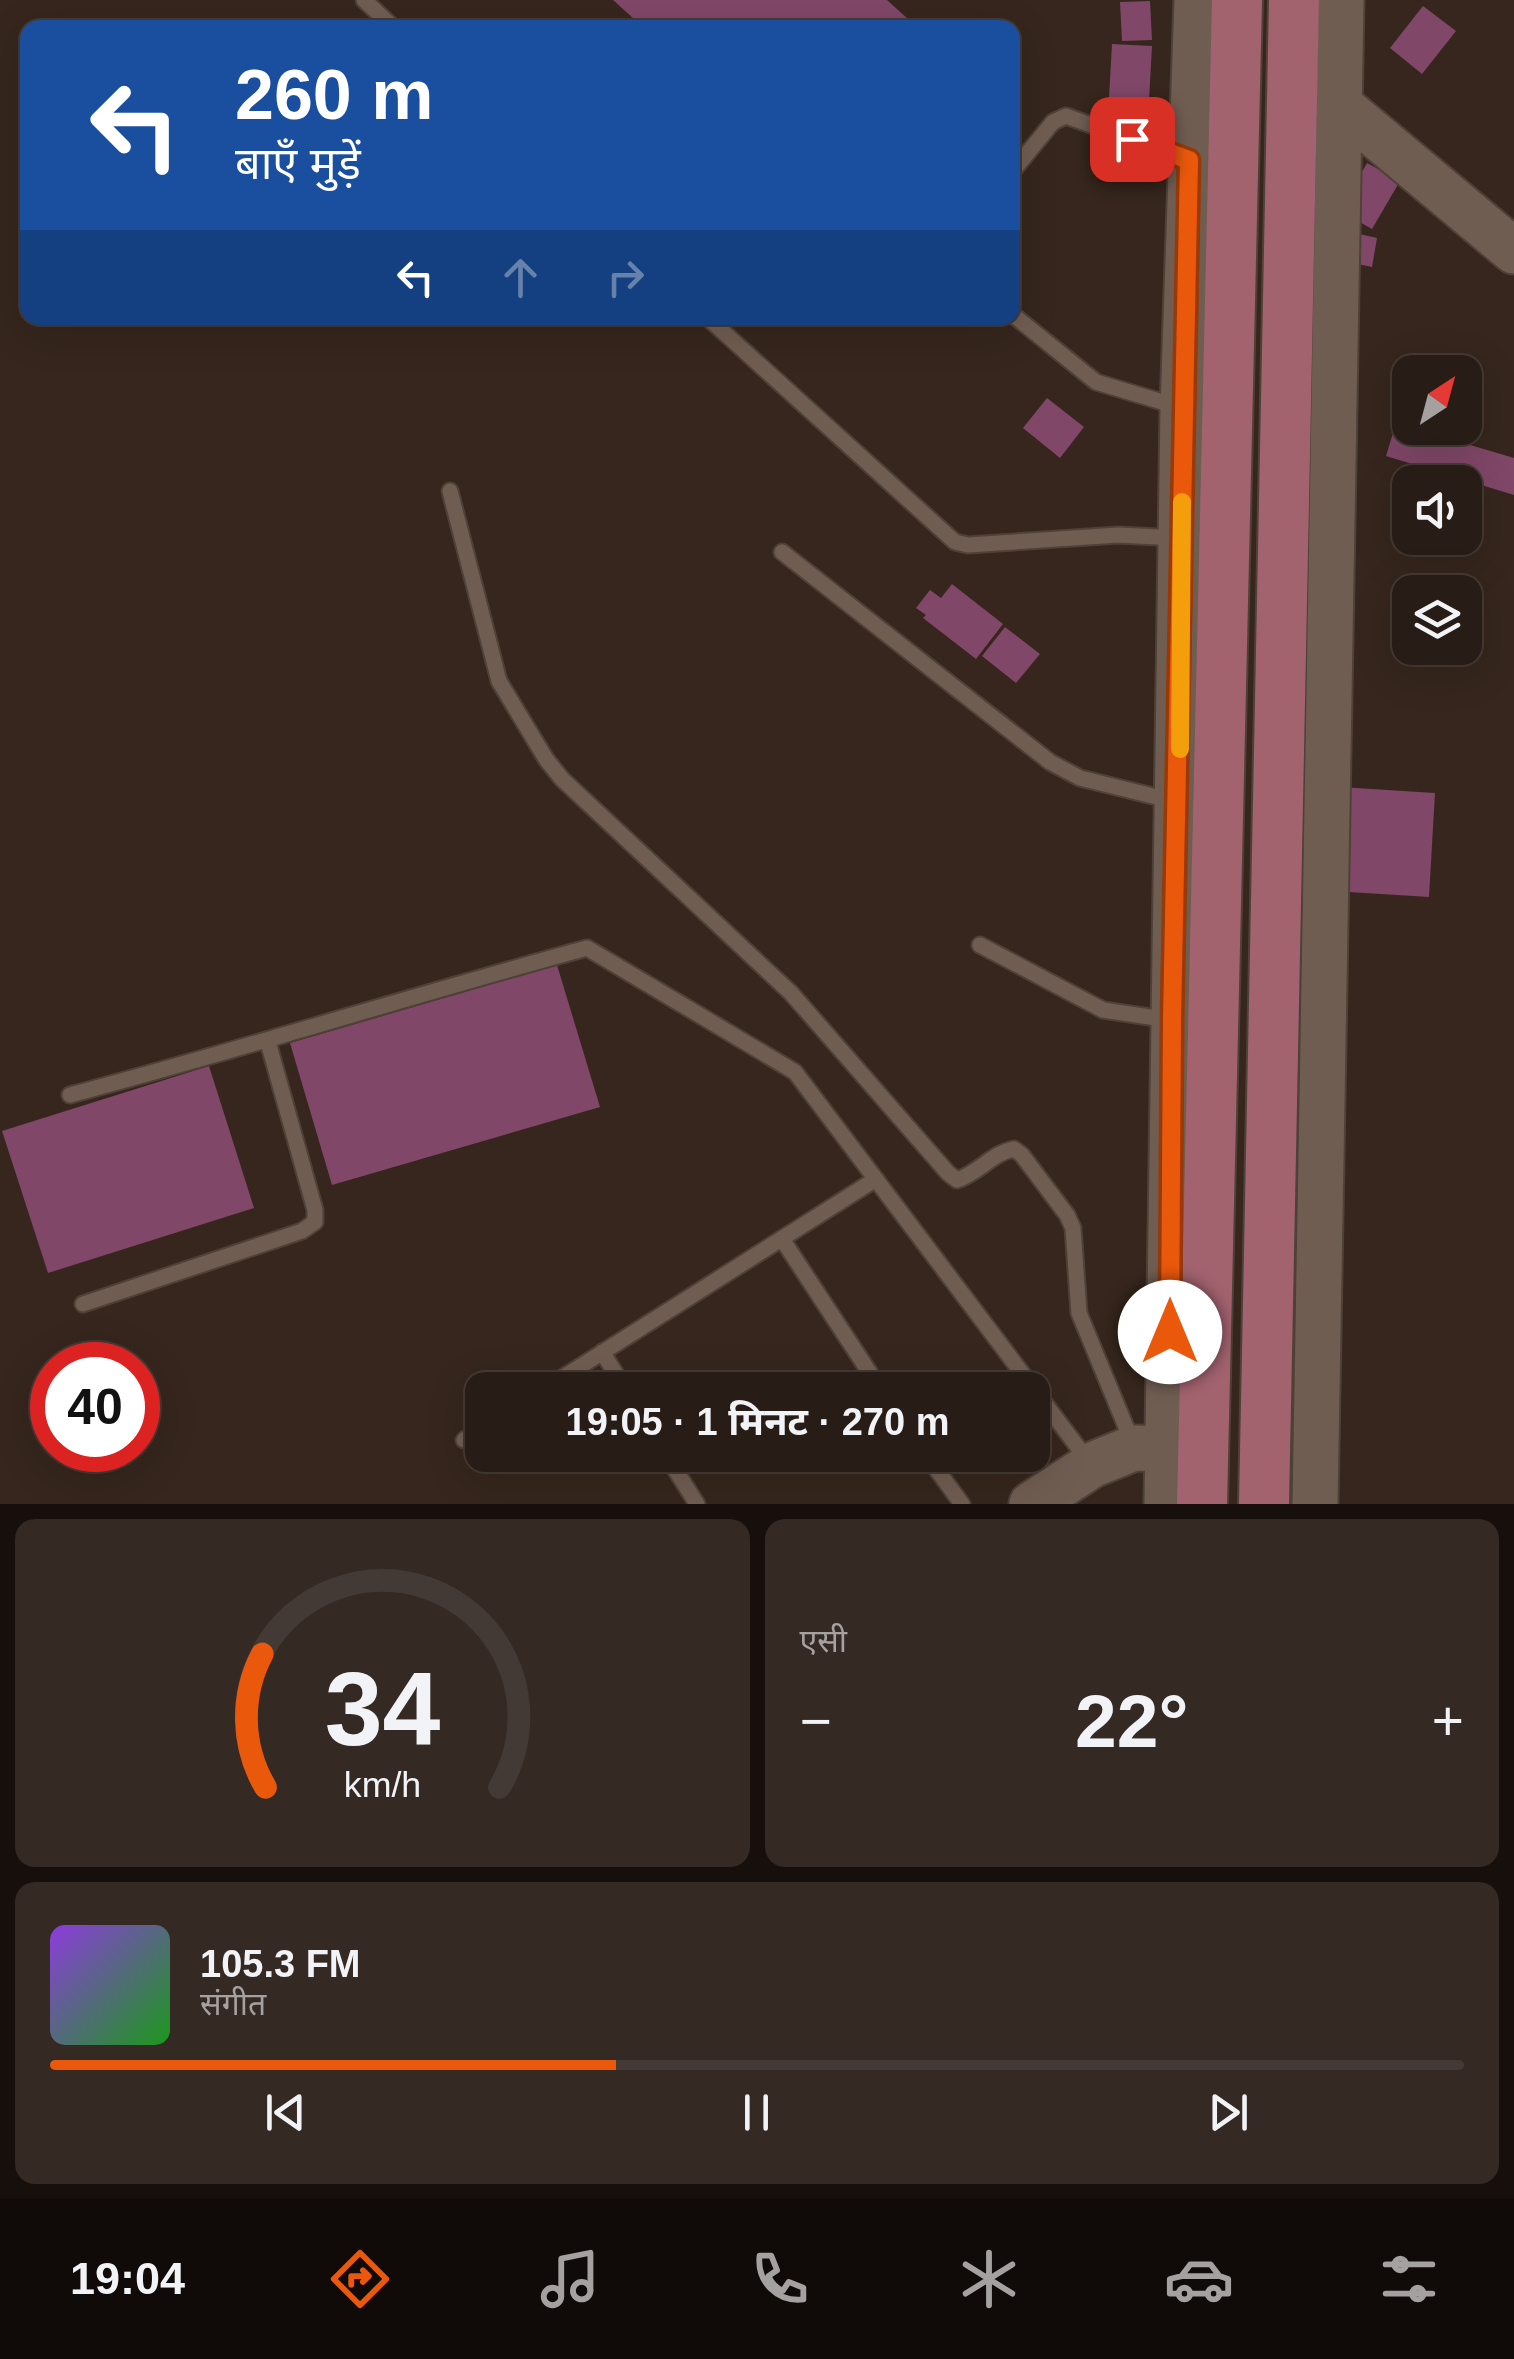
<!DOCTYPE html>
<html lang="hi">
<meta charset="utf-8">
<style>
:root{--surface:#281c16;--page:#342923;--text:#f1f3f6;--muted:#a5a1a1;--line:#443a35;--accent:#ea580c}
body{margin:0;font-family:Arial,"Noto Sans Devanagari",sans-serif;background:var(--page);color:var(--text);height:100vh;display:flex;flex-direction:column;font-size:38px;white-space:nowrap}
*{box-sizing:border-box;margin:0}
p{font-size:32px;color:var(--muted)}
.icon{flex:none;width:55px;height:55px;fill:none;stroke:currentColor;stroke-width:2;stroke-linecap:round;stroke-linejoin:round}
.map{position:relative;height:1504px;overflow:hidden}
.side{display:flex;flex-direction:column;gap:15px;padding:15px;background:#160f0c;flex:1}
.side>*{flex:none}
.top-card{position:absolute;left:20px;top:20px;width:1000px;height:305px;border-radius:20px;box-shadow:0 10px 40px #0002,0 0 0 2px var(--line);background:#1a4fa0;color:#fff;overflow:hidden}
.needle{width:65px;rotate:36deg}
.buttons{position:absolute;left:1392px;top:355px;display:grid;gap:20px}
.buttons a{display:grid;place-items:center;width:90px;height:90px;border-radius:20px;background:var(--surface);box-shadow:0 10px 40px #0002,0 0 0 2px var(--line);font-size:50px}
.speed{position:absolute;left:30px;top:1342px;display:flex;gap:20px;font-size:50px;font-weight:700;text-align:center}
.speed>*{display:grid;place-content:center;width:130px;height:130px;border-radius:50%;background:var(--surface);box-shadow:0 10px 40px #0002,0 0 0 2px var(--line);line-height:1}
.speed .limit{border:15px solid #d22;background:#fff;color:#111}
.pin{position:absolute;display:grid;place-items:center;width:85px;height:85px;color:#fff;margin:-42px;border-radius:20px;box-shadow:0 5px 15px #0006}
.me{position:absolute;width:110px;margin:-55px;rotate:0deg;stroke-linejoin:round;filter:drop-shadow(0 0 8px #0008)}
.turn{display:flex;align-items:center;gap:35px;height:210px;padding:0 50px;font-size:45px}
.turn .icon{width:130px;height:130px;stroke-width:2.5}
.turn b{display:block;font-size:70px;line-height:85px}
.lanes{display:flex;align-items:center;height:95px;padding:0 50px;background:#0003;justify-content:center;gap:50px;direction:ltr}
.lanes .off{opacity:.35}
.big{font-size:75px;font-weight:700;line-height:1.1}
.side .tile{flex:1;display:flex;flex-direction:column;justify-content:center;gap:15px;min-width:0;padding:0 35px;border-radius:20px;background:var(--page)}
.side .dial{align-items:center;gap:0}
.dial svg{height:260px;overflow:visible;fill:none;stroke:var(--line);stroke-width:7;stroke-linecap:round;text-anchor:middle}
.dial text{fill:var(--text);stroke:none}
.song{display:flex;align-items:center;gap:30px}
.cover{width:120px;height:120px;border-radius:15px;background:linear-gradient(135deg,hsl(270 70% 55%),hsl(120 70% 35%))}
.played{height:10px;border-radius:5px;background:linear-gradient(90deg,var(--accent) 40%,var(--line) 40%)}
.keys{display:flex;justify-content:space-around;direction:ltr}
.heat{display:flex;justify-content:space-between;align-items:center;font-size:55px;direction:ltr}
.side .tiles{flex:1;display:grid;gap:15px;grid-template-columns:1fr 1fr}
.tile:last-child{grid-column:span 2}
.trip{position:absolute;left:465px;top:1372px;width:585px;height:100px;border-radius:20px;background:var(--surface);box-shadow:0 10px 40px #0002,0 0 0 2px var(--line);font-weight:700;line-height:100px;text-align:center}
.menu{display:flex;height:160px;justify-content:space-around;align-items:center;background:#100b09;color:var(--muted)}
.menu .icon{width:70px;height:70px}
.menu .current{color:var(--accent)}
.menu b{font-size:45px;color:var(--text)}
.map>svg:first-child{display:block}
</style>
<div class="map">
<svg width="1514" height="1504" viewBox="0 0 1514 1504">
<rect width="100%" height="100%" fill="#36261d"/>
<!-- building -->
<path fill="#804768" d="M613,0H887L918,28H644Z
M1150,1L1152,40L1122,41L1120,2Z
M1423,6L1456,31L1422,74L1390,48Z
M1112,44L1152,46L1149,100L1109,98Z
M1367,163L1400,181L1372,229L1340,211Z
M1359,234L1377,238L1372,267L1353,263Z
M1047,398L1084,427L1060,458L1023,428Z
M1396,423L1514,458V495L1386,456Z
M952,584L1003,624L976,659L923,618L926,615L916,608L930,590L941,598Z
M1005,627L1040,654L1016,683L982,656Z
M1340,787L1435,793L1429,897L1333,891Z
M557,965L600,1107L332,1185L290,1043Z
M209,1066L254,1208L48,1273L2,1131Z"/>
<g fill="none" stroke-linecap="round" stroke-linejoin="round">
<defs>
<path id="lane" d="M364,0L394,28
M1012,172L1053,122L1066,116L1185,159
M1012,314L1096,382L1179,407
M708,318L955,542L968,545L1118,535L1178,538
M450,491L499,681L546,759L562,779L791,993L948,1173L957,1180C979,1173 992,1153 1014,1149L1022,1155L1067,1215L1073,1228L1079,1313L1133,1444
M782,552L1050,762L1080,778L1173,801
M980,945L1103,1010L1170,1020
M70,1095C243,1049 414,995 587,948L795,1072L1089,1462
M782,1239L881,1390
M83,1304L302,1231L315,1222V1210L268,1042
M602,1352L626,1390
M543,1390L876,1179
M464,1440L482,1429
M666,1455L697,1504
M926,1455L962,1504"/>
<path id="secondary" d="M1325,93L1514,251
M1032,1504L1092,1465L1134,1448L1169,1449
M1167,1504L1183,408L1197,0
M1315,1504L1341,0"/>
<path id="primary" d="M1202,1504L1237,0
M1264,1504L1294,0"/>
</defs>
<!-- lane casing -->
<use href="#lane" stroke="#4e4138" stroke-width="19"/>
<!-- secondary casing -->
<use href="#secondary" stroke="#4e4138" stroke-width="49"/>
<!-- primary casing -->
<use href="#primary" stroke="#4e4138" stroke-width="54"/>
<!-- lane -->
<use href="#lane" stroke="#705d52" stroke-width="15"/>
<!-- secondary -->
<use href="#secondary" stroke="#705d52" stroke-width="45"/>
<!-- primary -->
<use href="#primary" stroke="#a2636f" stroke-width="50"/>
</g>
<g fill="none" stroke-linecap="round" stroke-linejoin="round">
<defs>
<path id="route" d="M1132,139L1189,160L1172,1020L1170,1332"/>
</defs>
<!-- route casing -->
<use href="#route" stroke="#983908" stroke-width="25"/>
<!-- route -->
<use href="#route" stroke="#ea580c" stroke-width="18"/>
<!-- slow -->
<path stroke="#f59e0b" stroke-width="18" d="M1180,749L1182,502"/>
</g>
</svg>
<div class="buttons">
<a><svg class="needle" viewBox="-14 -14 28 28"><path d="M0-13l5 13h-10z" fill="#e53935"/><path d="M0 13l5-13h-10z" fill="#a5a1a1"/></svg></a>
<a><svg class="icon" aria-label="sound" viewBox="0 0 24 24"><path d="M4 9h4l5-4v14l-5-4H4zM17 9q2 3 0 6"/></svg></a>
<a><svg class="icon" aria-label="layers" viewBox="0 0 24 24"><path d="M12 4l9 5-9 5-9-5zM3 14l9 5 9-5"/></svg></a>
</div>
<div class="speed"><div class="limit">40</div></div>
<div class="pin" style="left:1132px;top:139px;background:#d93025"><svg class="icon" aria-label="arrive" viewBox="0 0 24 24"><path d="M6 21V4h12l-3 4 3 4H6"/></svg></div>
<svg class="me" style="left:1170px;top:1332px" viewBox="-20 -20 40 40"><circle r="19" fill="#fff"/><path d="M0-13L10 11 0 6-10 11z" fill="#ea580c"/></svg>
<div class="trip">19:05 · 1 मिनट · 270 m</div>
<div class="top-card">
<div class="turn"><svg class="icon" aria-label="left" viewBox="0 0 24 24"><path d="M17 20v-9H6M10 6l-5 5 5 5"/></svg><div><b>260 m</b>बाएँ मुड़ें</div></div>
<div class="lanes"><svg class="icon" aria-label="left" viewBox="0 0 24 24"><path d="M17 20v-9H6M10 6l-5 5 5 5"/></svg><svg class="icon off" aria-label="ahead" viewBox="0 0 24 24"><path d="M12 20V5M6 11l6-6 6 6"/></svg><svg class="icon off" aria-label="right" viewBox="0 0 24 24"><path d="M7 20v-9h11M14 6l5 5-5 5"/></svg></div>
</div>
</div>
<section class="side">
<div class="tiles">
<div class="tile dial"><svg viewBox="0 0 100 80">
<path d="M14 69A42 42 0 1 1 86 69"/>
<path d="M14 69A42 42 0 0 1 13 28" stroke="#ea580c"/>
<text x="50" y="56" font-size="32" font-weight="700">34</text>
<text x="50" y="72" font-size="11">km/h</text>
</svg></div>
<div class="tile"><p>एसी</p>
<div class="heat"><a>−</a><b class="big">22°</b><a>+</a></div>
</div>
<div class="tile">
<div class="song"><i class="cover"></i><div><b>105.3 FM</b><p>संगीत</p></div></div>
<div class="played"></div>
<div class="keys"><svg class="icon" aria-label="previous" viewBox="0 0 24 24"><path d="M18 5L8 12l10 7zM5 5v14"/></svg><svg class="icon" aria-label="pause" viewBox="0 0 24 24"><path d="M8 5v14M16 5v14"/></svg><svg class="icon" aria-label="next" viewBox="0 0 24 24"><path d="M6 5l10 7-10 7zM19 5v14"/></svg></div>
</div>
</div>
</section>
<nav class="menu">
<b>19:04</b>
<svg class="icon current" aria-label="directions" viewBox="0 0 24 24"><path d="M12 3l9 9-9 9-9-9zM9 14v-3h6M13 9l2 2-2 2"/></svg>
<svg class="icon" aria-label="music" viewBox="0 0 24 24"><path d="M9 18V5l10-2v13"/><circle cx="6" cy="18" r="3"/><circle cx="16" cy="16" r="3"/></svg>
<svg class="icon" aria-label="phone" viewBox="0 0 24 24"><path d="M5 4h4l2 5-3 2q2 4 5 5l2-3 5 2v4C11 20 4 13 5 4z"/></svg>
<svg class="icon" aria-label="climate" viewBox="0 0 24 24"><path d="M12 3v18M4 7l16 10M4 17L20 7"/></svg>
<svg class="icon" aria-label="car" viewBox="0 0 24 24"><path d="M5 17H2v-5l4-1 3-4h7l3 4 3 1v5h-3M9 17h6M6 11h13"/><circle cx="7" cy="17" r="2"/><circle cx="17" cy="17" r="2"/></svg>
<svg class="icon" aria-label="filters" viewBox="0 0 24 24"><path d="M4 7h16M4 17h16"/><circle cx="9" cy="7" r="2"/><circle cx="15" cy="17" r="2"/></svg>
</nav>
